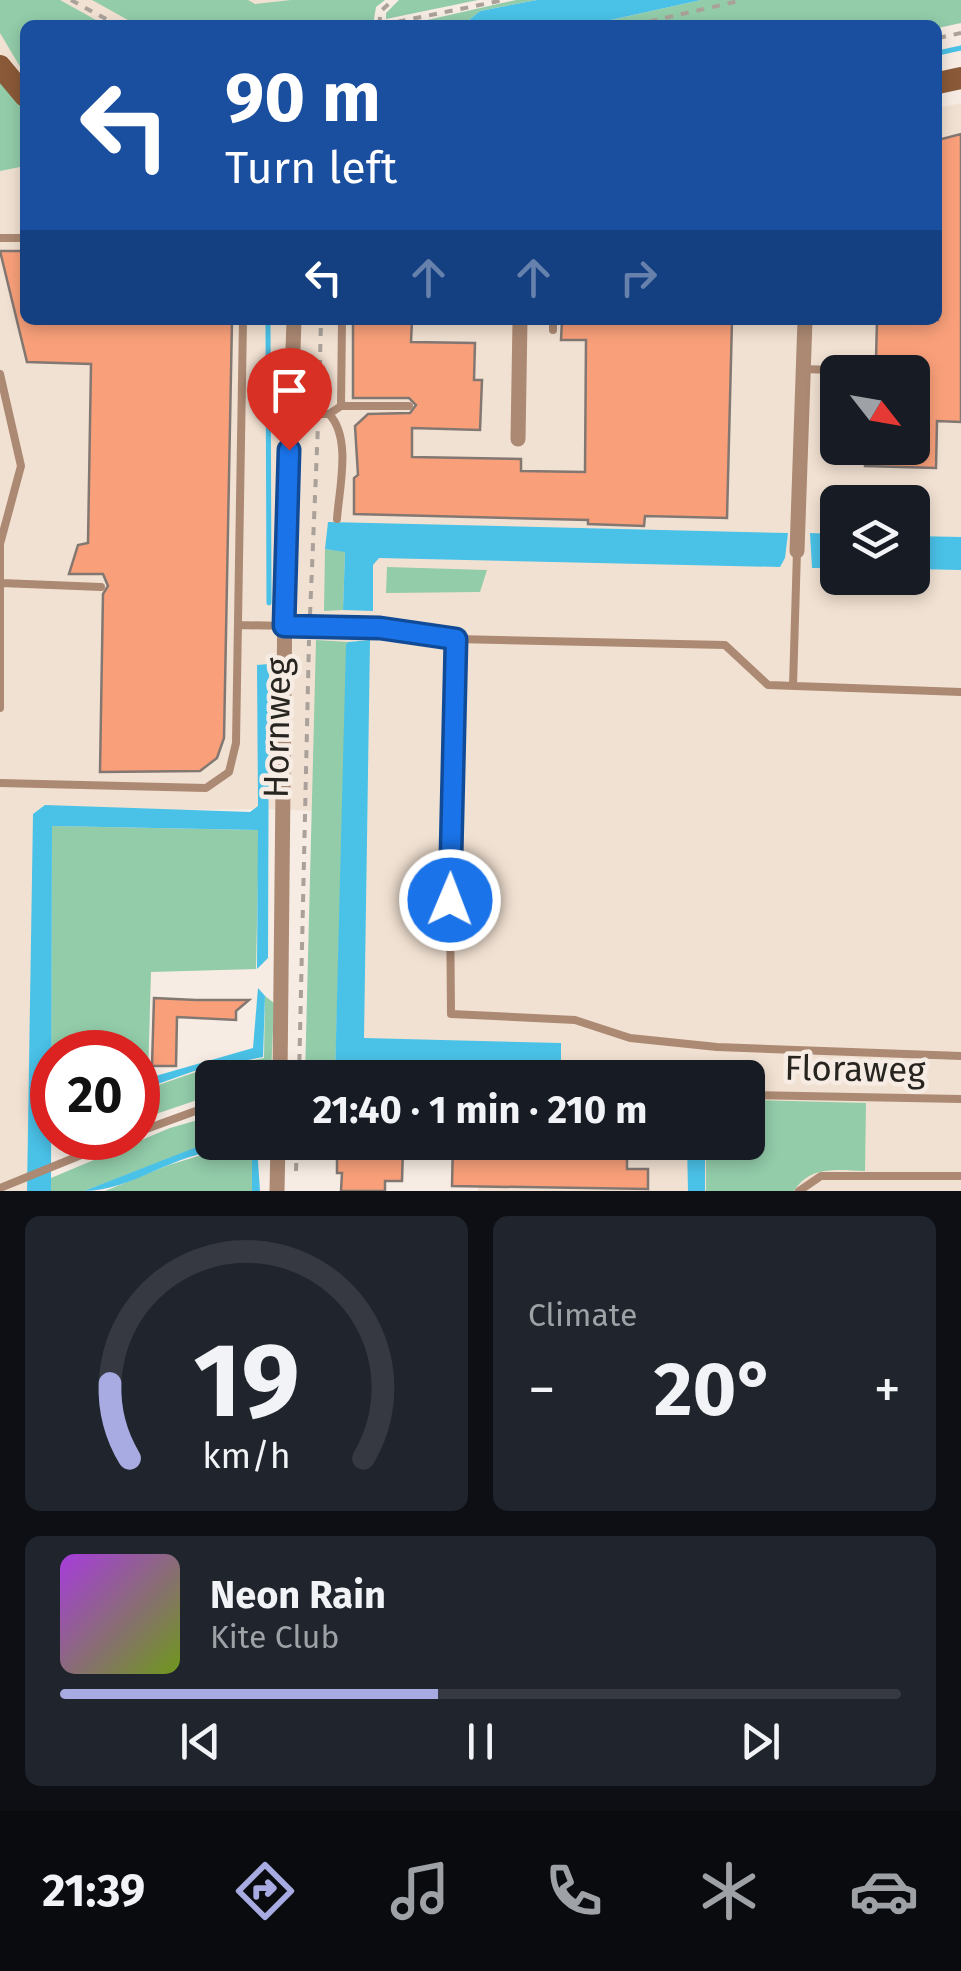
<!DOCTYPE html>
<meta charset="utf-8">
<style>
:root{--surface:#171b24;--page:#20242c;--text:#f1f3f6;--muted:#9ea1a6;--line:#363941;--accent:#a7abe2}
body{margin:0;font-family:"Fira Sans",sans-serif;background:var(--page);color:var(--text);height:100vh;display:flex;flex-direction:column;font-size:38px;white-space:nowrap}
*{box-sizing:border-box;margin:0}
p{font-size:32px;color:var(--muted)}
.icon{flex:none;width:55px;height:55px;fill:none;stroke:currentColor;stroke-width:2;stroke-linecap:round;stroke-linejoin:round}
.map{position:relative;height:1191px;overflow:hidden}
.drawer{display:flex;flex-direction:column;gap:25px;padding:25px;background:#0d0f14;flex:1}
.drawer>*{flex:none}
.guide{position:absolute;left:20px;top:20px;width:922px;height:305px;border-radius:15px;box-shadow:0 5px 15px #0003;background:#1a4fa0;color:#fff;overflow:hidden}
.needle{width:65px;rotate:121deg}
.fabs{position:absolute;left:820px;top:355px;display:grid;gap:20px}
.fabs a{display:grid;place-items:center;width:110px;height:110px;border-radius:15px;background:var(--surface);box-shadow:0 5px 15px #0003;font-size:50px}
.speed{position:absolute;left:30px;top:1030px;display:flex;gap:20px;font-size:50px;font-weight:700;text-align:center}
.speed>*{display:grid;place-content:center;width:130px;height:130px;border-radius:50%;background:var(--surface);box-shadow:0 5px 15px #0003;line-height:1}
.speed .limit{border:15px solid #d22;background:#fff;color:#111}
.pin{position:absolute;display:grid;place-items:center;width:85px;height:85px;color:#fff;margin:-102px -42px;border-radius:50% 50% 50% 0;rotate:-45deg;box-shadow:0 0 10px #0007}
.pin .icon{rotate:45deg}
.me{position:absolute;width:110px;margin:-55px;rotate:1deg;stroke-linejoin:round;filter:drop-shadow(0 0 8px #0008)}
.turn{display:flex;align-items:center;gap:35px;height:210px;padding:0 40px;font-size:45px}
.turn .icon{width:130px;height:130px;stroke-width:2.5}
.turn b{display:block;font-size:70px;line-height:85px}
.lanes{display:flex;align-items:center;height:95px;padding:0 40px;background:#0003;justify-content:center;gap:50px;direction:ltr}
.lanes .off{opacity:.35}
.big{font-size:75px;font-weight:700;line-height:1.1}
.drawer .widget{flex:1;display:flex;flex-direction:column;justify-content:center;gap:15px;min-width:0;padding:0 35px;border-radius:15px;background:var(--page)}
.drawer .dial{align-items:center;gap:0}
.dial svg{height:260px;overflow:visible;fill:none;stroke:var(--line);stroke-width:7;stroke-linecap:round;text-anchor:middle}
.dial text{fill:var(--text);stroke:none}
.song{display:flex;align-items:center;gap:30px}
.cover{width:120px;height:120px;border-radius:15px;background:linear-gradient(135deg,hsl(280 70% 55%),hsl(80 70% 35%))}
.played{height:10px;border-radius:5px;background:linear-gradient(90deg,var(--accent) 45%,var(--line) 45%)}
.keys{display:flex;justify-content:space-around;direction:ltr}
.heat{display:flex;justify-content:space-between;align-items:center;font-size:55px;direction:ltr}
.drawer .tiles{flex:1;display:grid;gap:25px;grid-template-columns:1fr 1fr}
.widget:last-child{grid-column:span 2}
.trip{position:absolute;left:195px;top:1060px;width:570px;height:100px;border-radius:15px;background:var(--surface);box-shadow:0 5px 15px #0003;font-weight:700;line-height:100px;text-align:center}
.tab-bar{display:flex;height:160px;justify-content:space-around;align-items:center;background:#090b0e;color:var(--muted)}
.tab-bar .icon{width:70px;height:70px}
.tab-bar .current{color:var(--accent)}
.tab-bar b{font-size:45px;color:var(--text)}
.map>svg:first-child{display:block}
</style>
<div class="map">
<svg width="961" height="1191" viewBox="0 0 961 1191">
<rect width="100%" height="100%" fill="#f6ece3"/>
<!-- built -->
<path fill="#f1e1d2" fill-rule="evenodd" d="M0,0H300L302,25H25V320H938V108L961,103V1191H478L479,1143L748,1142V1078L345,1077L352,812L263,809L34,812L29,1191H0ZM838,372H912V448H838ZM838,502H912V578H838Z"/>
<!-- green -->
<path fill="#92cca9" d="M0,0H60L105,25H25V75L0,33Z
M92,0H248L255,4L291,0H385L376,7L373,25H137Z
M399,0H478L386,19V13Z
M516,0H537L480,11L463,25H405Z
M701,0H961V23L938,28V25H588Z
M0,82L25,111V166L0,171Z
M325,549L345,551L343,610L324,611Z
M387,567L487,570L480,592L386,593Z
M316,640L348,642L335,1076L305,1077Z
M52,826L259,830L256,969L151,972L148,1077L138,1081V1052H52L51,1116Z
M265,996L274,1003L271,1077L212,1078V1095L138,1120V1092L199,1071L264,1058Z
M748,1100L866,1103L865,1171C838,1170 810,1165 794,1191H706V1143L748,1142Z
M212,1116V1142L84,1191H51V1178L170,1128Z
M218,1150L252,1156V1191H105L169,1165Z"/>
<!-- water -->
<path fill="#4ac1e7" d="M537,0H701L588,25H463L480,11Z
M328,522L788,533L785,558L780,567L379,558L373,565V611L343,610L345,552L325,549Z
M810,533L837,534V568H812Z
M913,536L961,537V570L913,569Z
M370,640L364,1038L561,1043V1072L527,1071L521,1078L335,1076L346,645L348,642Z
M269,664L268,958L257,969L258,830L52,826L51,1191H27L33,814L45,805L250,812L258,806L257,665Z
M258,988L265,996L263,1057L197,1070L138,1091V1081L253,1048Z
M207,1143H243L257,1146L260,1191H252V1156C193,1134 142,1191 84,1191Z
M687,1143H705V1191H688Z"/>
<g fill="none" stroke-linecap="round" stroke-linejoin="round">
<!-- stream -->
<path stroke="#4ac1e7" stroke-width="5" d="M938,53L961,48
M268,320L269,603"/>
</g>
<!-- building -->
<path fill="#f9a07a" stroke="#837772" stroke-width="2.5" d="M961,134V422L937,421L936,468L865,466V448H912V372H892V360L876,359L877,320H938V140Z
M0,251H25V320H232L224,738L217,758L200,771L100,772L103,594L108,586L103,574H69L78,545L88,543L91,364L27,362Z
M353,320H412L411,342L475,343L474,380H482L480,430L412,428V457L521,459V471L585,472L586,340H561L562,320H732L727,518L645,516L644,526L588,524V520L354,514V478L358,475L355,426L368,414L410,413L416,405L409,398H353Z
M154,998L196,1000H249L236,1011V1020L177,1017L176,1066H152Z
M453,1142H615V1157H627V1169H648V1189L452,1186Z
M380,1148H403L402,1181H385V1191H341L342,1173H337V1152L380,1153Z"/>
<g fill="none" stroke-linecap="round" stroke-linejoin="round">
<!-- path -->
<path stroke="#a9a19a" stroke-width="4" stroke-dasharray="8 8" stroke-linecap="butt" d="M71,0L117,25
M379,25L381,11L393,0
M382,25L504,0
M634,25L743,0
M938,38L961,33
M319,400L321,320
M310,615L318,425
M299,1078L309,640
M296,1171L297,1142"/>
<!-- lane -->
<path stroke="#ac8973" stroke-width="8" d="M0,238H25
M553,330V320
M804,369L863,371
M0,374L21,466L0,544V708
M341,406L342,320
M290,414H329L341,406H409
M329,414C352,438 339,489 337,519
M1,583L101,587
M238,625L380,628L456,639
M793,686L797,551
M961,692L768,685L725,645L456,639L450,900L451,1014L575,1020L630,1038L717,1047L961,1056
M0,783L206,788L229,772L236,743L243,320
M748,1095L961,1099
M138,1132L212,1105
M0,1188L123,1138
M799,1191L821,1176H961"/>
<!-- street -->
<path stroke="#ac8973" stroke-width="15" d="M518,439L520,320
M797,551L805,320
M280,1078L285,591L294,320
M277,1191L278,1142"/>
<!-- secondary -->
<path stroke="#8a5938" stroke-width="22" d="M0,66L25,96
M938,83L961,78"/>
</g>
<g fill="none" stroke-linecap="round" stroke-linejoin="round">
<defs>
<path id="route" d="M289,450L284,626L380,628L456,639L450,900"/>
</defs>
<!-- route casing -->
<use href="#route" stroke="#114b97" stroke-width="25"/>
<!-- route -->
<use href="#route" stroke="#1a73e8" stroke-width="18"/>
</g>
<g text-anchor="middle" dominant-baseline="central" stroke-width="9" stroke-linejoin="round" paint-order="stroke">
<!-- street labels -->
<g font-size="35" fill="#282521" stroke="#f6ece3">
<text transform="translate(277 728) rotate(-89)">Hornweg</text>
<text transform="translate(855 1069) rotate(1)">Floraweg</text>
</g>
</g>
</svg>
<div class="fabs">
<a><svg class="needle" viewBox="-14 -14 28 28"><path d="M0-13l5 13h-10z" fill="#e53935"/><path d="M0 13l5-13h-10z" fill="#9ea1a6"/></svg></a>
<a><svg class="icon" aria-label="layers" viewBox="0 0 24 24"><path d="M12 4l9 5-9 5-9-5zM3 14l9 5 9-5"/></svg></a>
</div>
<div class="speed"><div class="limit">20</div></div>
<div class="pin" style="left:289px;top:450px;background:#d93025"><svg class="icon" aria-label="arrive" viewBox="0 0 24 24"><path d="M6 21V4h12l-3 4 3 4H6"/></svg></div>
<svg class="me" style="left:450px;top:900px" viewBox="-20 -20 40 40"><circle r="17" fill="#1a73e8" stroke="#fff" stroke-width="3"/><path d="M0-11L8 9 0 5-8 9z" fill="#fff"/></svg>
<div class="trip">21:40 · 1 min · 210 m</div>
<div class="guide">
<div class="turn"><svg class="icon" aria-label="left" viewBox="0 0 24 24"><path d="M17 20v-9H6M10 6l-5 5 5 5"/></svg><div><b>90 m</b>Turn left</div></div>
<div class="lanes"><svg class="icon" aria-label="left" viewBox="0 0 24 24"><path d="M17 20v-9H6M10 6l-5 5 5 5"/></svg><svg class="icon off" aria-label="ahead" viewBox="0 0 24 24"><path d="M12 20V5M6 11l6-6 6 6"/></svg><svg class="icon off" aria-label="ahead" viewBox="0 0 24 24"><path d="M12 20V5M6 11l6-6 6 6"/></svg><svg class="icon off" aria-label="right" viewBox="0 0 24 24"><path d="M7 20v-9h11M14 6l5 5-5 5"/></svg></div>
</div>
</div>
<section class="drawer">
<div class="tiles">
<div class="widget dial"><svg viewBox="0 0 100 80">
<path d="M14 69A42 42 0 1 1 86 69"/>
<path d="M14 69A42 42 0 0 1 8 46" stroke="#a7abe2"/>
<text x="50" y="56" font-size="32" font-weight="700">19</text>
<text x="50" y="72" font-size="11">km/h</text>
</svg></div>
<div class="widget"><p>Climate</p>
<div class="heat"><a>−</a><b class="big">20°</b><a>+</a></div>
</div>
<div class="widget">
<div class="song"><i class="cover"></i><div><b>Neon Rain</b><p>Kite Club</p></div></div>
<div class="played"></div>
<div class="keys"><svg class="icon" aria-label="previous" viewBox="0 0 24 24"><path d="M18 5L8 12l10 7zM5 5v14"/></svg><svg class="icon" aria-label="pause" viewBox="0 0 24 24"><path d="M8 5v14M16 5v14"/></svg><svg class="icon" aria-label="next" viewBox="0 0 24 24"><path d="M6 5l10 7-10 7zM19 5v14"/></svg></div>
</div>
</div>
</section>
<nav class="tab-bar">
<b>21:39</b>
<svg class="icon current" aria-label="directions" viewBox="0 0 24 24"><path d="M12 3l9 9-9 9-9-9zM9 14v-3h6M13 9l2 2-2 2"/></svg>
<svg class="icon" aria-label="music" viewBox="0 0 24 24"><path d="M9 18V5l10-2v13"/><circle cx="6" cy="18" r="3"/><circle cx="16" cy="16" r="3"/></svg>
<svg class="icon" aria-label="phone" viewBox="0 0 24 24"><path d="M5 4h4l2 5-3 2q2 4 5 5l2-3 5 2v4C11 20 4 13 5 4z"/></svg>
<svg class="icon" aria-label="climate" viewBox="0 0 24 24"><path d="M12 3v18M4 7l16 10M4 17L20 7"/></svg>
<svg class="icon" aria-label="car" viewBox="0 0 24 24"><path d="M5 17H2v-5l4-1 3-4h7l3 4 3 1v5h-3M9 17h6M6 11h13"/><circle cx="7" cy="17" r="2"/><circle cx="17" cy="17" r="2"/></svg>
</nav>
